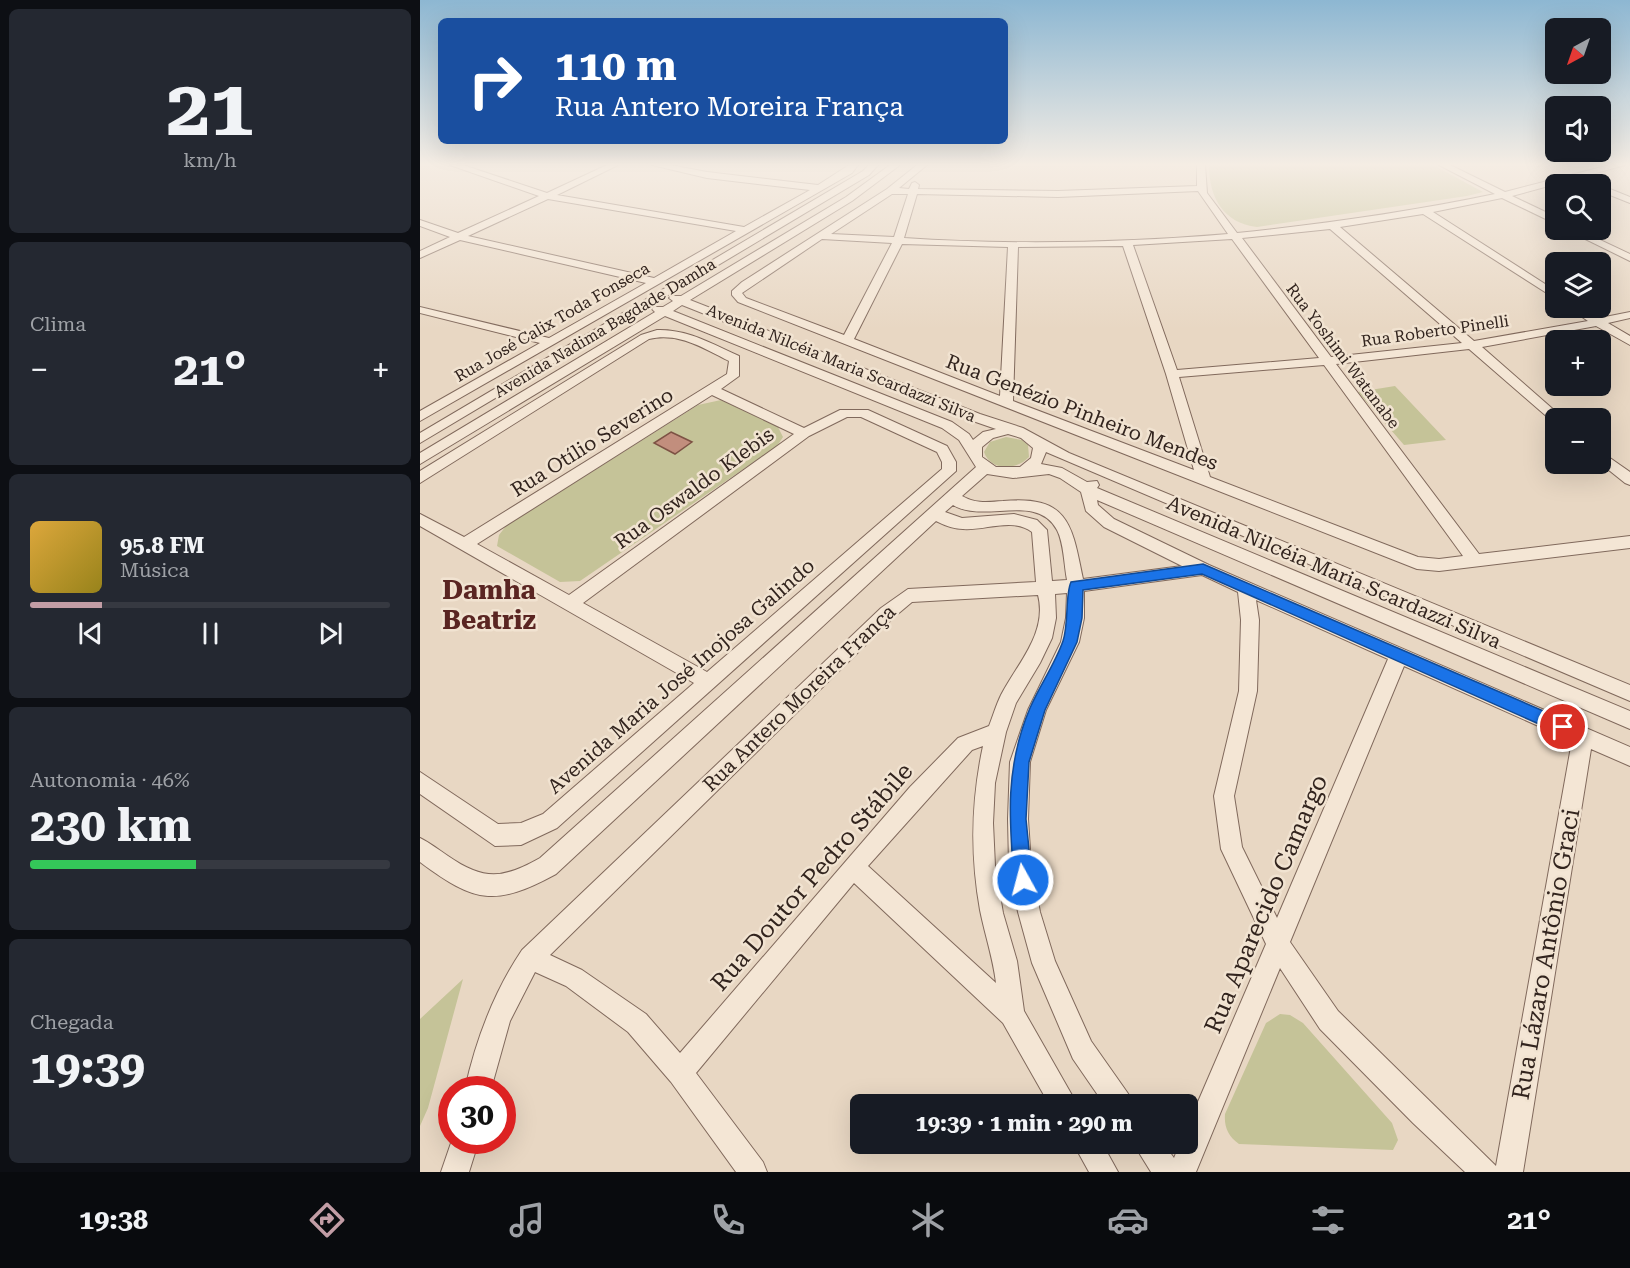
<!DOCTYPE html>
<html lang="pt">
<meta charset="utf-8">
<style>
:root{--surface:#171b24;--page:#242831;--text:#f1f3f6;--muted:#9ea1a6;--line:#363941;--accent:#c29da5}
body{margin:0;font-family:"Roboto Serif",serif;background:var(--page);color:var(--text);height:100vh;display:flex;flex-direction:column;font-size:22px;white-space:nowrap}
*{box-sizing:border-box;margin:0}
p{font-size:20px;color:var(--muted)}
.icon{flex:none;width:33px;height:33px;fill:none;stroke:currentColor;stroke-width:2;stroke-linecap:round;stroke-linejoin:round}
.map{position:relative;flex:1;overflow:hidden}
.side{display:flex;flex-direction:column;gap:9px;padding:9px;background:#0d0f14;width:420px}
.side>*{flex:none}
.banner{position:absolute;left:18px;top:18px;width:570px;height:126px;border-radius:9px;box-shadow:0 6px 24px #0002;background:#1a4fa0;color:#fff;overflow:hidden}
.needle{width:39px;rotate:220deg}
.tools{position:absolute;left:1125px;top:18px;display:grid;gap:12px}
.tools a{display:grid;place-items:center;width:66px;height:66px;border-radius:9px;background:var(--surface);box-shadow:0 6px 24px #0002;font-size:30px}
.speed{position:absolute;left:18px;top:1076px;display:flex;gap:12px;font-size:30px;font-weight:700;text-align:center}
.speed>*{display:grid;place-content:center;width:78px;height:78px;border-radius:50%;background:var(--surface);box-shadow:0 6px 24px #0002;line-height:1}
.speed .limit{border:9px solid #d22;background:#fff;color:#111}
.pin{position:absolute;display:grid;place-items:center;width:51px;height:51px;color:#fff;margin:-26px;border:3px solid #fff;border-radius:50%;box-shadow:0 2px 6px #0007}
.me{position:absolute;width:66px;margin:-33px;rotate:353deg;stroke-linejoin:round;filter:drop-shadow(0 0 4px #0008)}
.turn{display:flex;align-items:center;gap:21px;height:126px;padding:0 18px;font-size:27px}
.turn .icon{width:78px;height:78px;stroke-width:2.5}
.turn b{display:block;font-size:42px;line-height:51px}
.big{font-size:45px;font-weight:700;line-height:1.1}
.side .widget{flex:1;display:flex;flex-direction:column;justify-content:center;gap:9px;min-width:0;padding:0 21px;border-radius:9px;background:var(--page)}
.side .dial{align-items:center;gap:0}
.dial b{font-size:78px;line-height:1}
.song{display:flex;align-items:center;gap:18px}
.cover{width:72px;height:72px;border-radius:9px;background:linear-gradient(135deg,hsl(40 70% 55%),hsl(50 70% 35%))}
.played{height:6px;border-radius:3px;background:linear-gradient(90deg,var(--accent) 20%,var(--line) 20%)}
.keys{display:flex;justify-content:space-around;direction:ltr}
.heat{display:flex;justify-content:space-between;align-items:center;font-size:33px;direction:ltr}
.charge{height:9px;border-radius:4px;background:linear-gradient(90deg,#34c759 46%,var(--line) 0)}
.trip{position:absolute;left:430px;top:1094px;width:348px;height:60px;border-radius:9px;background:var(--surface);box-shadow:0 6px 24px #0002;font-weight:700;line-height:60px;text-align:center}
.tabs{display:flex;height:96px;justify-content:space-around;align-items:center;background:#090b0e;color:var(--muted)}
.tabs .icon{width:42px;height:42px}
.tabs .selected{color:var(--accent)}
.tabs b{font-size:27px;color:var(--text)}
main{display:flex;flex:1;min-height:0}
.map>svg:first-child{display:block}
</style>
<main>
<section class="side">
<div class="widget dial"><b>21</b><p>km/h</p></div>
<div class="widget"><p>Clima</p>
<div class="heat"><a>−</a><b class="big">21°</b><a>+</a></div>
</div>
<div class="widget">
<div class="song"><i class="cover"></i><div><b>95.8 FM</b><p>Música</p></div></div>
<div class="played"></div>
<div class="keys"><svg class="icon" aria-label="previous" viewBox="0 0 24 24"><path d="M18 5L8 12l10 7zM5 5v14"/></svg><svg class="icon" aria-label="pause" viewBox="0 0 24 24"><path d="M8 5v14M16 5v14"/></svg><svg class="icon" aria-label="next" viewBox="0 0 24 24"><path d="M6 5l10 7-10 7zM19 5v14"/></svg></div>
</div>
<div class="widget"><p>Autonomia · 46%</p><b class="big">230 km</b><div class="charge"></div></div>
<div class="widget"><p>Chegada</p><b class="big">19:39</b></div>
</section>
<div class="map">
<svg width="1210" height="1172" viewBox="0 0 1210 1172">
<rect width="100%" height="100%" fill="#e8d7c3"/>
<!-- green -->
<path fill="#c5c398" d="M789,165H1013L1063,192L1047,196L837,227C803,223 789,197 789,165Z
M975,386L1026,440L984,445L938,392Z
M301,400L358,427L363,437L357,446L160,581L140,582L77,546L79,535L86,526L278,405Z
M586,437L602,440L608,445L609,457C597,470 571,472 564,452L570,442Z
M43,979L8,1108L0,1126V1019Z
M860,1014L870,1015L883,1023L972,1123L978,1140L973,1150L819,1144C808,1136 804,1127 805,1114L846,1023Z"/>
<!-- building -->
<path fill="#c28e7d" stroke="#7d5244" stroke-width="1.5" d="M251,432L272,442L255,454L234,443Z"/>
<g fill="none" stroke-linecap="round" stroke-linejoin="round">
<defs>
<path id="minor" d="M30,165H43L127,193L187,165H198L137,195L324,227L390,190L287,178L232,165H250L287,172L398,185L429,165H438L432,173L0,421V411L120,343L0,313V307L129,338L226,283L40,240L0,258V251L30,237L0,226V220L38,233L119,196ZM128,199L316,231L234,278L48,236Z
M449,165H458L449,175L0,443V433L443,171Z
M470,165H480L432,201L270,300L560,414L603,428L649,453L1210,685V701L626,452L621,464L642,468L667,482L677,481L679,485L677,488L1210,711V729L677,500L678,505L694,519L789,565L1210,747V766L1171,749L1103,1172H1045L993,1123L900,1029L860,968L776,1172H731L713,1143H743L754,1158L760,1143H768V1125L846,944L801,849L794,796L819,691L821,620L818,592L782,575L664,591V618L659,642L626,710L610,762L608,819L611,864L620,912L635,961L671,1041L709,1095L713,1104H684L653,1059L612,963L598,912L589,864L588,819L590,762L608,710L641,642L646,618L647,593L635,594L636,618L632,638L620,663L596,703L586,732L575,783L573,823L575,866L583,913L597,961L604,1011L657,1104H629L583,1023L434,883L276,1073L343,1162L347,1172H316L251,1082L208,1032L146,986L115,972L90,1021L71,1089H45C56,1039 74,992 102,950L461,608L488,589L616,582L612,532C592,517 565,531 543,529C533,529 524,525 516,521L136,874C75,907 55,903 0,862V838C10,843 19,850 28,856C64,881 83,879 120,858L556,467L539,440L522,428L245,316L0,464V453L235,312L232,309L234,307H243L253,301L249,298L251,296H261L426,197ZM262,305L550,420L576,429L563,432L553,440L549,434L532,422L253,311ZM588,434L601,438L613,448L611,458L600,467H576L562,457V447L573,438ZM567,474L593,478L629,474L640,478L661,492L666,511L684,527L762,566L663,579C652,525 649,495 583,501C568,502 556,504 542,496ZM533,505C564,524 617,492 637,530C644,543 644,565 647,580L632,581L627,530L617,520L594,514L542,518L525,512ZM618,595C628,633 597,664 581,695C576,705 573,716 569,726L538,738L490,787L260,1053L226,1014L162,970L130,955L473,618L492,602ZM836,600L968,659L857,918L822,847L814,796L837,691L839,620ZM984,666L1152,741L1076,1166L918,1011L870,942ZM563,746C551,802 550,854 560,910C565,935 573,958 576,983L448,866L552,750Z
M497,165H507L479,188L489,189L492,183L495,182L499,185L498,189L638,191L777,186V165H785L787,193L817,233C904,224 989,212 1075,194L1019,165H1030L1085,192L1190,165H1205L1092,196L1136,217V224L1082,198L1013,212L1136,291V299L1003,214L920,227L1054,341L1168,321L1149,308H1161L1180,318L1210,312V318L1188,323L1210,336V345L1176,326L1062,347L1143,418L1132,421L1049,349L916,364L1059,554L1210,536V548L1019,571L997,569L318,302L312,295V291L322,282L467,189ZM778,191L808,234C701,243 591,245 484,238L497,194L638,197ZM472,194H488L474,237L411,234ZM910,229L1042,343L911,357L822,238ZM402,239L472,243L424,335L326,298L322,293ZM812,239L899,358L757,370L713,245ZM482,244L588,247L580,396L434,339ZM703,246L746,374L774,470L593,401L598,247ZM904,365L1043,556L1019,559L998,557L790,477L759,377Z
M1180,185L1210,197V203L1180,191Z
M1147,230H1159L1210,254V261Z
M237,330C268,329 292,344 319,356V376L301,389L384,428L420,410H448L527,446L536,462V471L137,828L101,845L75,846L0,794V772L78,824L101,823L123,814L274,683L0,526V514L44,537L307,374L309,361C283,348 259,332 229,339L0,483V471L221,335ZM292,395L374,434L149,595L57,544ZM427,417H441L517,452L522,462V469L287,672L163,603L389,436Z
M1180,451L1210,472V485L1205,483L1180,463Z
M32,1140H59L49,1172H21Z
M653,1143H682L698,1172H669Z"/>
</defs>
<!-- minor casing -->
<use href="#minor" stroke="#80695c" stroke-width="2"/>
<!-- minor -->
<use href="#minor" fill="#f4e6d5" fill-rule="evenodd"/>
</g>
<!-- sky -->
<linearGradient id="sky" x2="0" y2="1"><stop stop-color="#8db7d2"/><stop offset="0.5" stop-color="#f5ede4"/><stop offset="1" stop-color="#f5ede4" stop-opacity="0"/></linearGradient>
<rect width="1210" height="329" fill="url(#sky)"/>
<!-- route -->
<path fill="#1a73e8" stroke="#114b97" stroke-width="1.5" d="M783,564L1149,722L1151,727L1149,732L1143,735L1137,732L782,574L663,590L662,618L657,642L625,710L609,762L606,819L612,880L609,887L603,890L596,887L594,880C589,818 585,767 610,708C620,685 635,664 643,641C649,623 645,595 651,582Z"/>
<g text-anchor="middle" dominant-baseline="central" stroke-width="5" stroke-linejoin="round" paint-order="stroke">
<!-- far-street labels -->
<g font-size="16" fill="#32241e" stroke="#f1e3d1">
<text transform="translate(132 322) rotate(-30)">Rua José Calix Toda Fonseca</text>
<text transform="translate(185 328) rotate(-31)">Avenida Nadima Bagdade Damha</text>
<text transform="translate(1015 331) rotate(-8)">Rua Roberto Pinelli</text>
<text transform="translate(923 356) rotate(53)">Rua Yoshimi Watanabe</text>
<text transform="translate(421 363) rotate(22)">Avenida Nilcéia Maria Scardazzi Silva</text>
</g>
<!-- street labels -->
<g font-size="20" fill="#32241e" stroke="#f1e3d1">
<text transform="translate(662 412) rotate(21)">Rua Genézio Pinheiro Mendes</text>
<text transform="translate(172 442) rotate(-32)">Rua Otílio Severino</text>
<text transform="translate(274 488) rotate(-36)">Rua Oswaldo Klebis</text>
<text transform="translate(914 572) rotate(23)">Avenida Nilcéia Maria Scardazzi Silva</text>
<text transform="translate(261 676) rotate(-41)">Avenida Maria José Inojosa Galindo</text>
<text transform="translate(379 698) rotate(-44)">Rua Antero Moreira França</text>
</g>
<!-- near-street labels -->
<g font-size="24" fill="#32241e" stroke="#f1e3d1">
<text transform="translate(392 877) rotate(-49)">Rua Doutor Pedro Stábile</text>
<text transform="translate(846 904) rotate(-67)">Rua Aparecido Camargo</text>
<text transform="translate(1126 954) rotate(-80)">Rua Lázaro Antônio Graci</text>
</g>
<!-- district labels -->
<g font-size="26" font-weight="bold" fill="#5a2522" stroke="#f1e3d1">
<text x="69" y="590">Damha<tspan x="69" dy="30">Beatriz</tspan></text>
</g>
</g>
</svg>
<div class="tools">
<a><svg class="needle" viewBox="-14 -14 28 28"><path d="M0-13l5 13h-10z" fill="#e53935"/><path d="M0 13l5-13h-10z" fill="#9ea1a6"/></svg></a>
<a><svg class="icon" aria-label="sound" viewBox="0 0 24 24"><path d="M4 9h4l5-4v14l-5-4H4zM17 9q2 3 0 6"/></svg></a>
<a><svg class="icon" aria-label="search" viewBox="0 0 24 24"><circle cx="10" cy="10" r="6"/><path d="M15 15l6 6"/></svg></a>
<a><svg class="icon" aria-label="layers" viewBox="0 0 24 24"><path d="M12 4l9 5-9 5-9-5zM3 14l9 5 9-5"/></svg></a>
<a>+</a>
<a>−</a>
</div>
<div class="speed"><div class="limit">30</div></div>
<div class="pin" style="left:1143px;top:727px;background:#d93025"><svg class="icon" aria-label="arrive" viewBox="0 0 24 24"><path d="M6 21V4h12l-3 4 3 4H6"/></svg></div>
<svg class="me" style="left:603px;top:880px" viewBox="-20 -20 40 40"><circle r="17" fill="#1a73e8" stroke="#fff" stroke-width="3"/><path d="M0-11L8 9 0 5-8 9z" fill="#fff"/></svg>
<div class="trip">19:39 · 1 min · 290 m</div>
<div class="banner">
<div class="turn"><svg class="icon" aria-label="right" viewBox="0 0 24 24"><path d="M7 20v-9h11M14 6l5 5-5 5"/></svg><div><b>110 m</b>Rua Antero Moreira França</div></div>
</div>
</div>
</main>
<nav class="tabs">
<b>19:38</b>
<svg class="icon selected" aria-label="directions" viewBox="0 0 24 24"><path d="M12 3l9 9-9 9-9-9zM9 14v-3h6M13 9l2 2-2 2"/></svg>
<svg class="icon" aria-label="music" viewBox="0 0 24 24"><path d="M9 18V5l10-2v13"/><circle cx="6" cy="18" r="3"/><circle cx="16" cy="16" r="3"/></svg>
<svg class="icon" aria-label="phone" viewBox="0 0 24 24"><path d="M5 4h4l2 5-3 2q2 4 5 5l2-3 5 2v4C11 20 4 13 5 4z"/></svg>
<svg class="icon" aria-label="climate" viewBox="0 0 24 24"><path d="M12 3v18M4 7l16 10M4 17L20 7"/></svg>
<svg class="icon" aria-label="car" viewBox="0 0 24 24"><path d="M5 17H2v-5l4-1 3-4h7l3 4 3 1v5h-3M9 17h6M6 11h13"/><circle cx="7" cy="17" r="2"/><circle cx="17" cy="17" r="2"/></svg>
<svg class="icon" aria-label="filters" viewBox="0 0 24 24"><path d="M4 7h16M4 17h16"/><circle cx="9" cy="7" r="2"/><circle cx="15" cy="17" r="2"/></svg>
<b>21°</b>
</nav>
